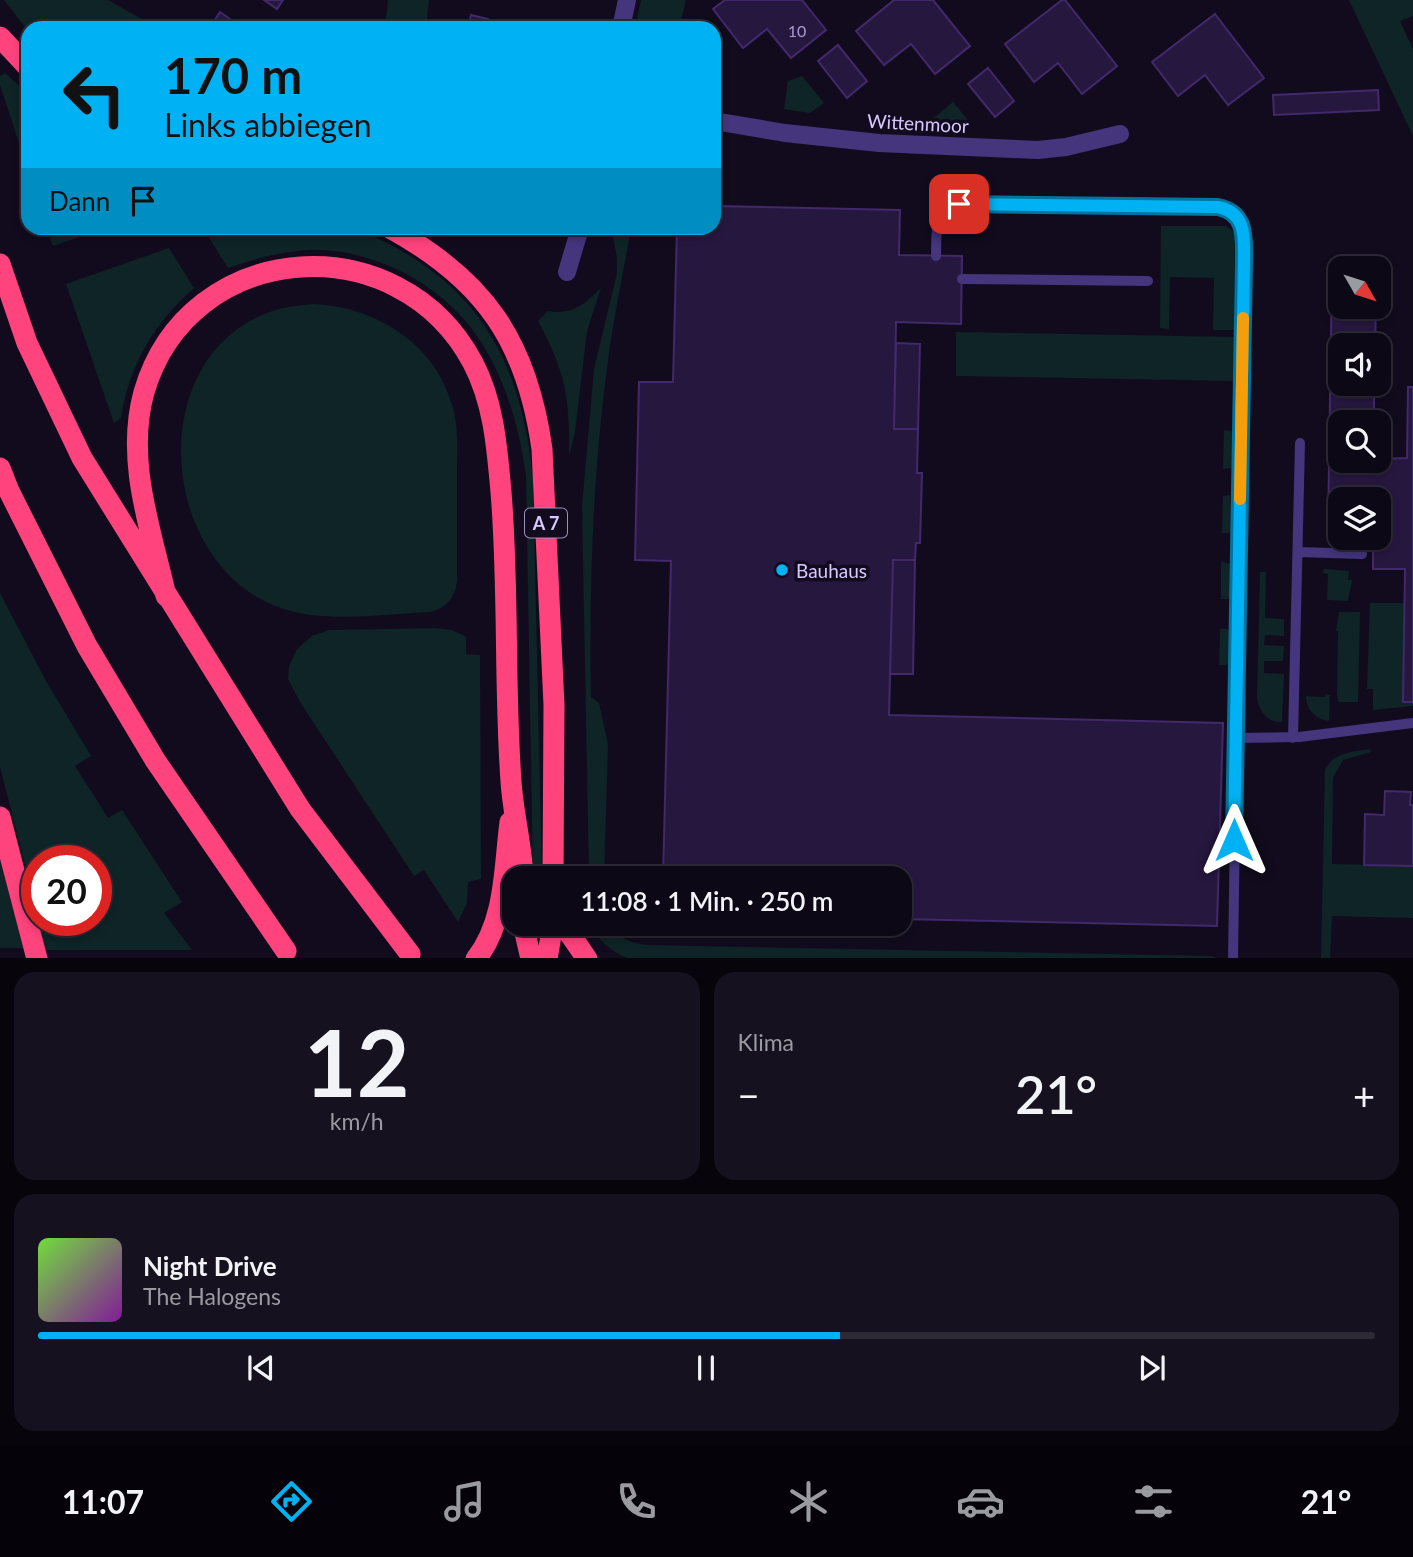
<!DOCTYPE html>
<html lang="de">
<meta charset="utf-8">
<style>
:root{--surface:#0d0816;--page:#16111f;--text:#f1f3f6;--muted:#9a9aa1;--line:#2d2935;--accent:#00b2f3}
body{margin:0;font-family:Lato,sans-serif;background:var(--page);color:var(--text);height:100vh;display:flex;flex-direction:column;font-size:26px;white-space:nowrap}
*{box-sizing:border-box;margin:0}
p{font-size:23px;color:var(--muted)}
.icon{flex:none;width:38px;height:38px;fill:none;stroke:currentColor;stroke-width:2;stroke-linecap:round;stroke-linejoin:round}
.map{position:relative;height:958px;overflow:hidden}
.panel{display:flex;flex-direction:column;gap:14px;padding:14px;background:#07040c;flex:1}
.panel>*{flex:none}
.top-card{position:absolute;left:21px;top:21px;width:700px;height:214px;border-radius:21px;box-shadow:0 4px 10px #0003,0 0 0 2px var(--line);background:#00b2f3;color:#111;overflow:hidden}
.needle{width:46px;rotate:129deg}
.fabs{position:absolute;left:1328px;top:256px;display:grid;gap:14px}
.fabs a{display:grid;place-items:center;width:63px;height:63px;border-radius:14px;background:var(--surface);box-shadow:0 4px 10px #0003,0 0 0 2px var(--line);font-size:35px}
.speed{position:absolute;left:21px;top:845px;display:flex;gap:14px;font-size:35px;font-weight:700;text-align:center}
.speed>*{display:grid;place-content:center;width:91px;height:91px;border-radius:50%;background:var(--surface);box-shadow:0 4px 10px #0003,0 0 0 2px var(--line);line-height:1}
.speed .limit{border:10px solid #d22;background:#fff;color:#111}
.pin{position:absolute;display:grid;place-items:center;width:60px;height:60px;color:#fff;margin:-30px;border-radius:14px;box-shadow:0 4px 10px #0006}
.me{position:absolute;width:77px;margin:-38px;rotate:0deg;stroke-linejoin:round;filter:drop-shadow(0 0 5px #0008)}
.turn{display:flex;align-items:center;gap:24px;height:147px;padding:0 28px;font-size:32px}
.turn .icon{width:91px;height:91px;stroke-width:2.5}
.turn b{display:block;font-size:49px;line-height:60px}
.then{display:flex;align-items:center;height:66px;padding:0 28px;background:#0003;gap:14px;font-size:26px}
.big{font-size:52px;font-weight:600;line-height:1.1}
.panel .card{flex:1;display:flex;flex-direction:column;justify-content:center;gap:10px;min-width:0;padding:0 24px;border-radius:21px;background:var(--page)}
.panel .dial{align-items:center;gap:0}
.dial b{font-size:91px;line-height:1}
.song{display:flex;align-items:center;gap:21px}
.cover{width:84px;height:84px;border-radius:10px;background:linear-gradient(135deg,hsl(100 70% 55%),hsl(290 70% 35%))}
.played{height:7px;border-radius:4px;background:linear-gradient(90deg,var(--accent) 60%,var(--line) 60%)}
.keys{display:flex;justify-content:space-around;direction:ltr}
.heat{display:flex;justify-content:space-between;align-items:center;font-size:38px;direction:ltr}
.panel .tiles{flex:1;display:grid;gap:14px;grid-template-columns:1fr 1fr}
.card:last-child{grid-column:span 2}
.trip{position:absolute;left:502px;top:866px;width:410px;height:70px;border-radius:21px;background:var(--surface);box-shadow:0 4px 10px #0003,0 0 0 2px var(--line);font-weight:600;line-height:70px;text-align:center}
.tab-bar{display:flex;height:112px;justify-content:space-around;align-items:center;background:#050309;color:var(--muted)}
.tab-bar .icon{width:49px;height:49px}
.tab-bar .selected{color:var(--accent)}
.tab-bar b{font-size:32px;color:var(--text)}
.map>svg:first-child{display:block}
</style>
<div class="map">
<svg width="1413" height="959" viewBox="0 0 1413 959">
<rect width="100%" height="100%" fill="#110b1d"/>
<!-- green -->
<path fill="#0e2427" d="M4,0H108L158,28H28V31Z
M388,0H429L426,28H385Z
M641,0H686L679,28H635Z
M1349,0H1413V16L1400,21L1413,49V136Z
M5,73L28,94V171L0,85V76Z
M802,76L824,103L810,113L784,109L788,81Z
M953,102L968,120L955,131H918Z
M1161,226H1226L1235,233L1234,330H1213L1214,278L1170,277L1169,329L1160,328Z
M47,228H106L53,246Z
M203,228H354C473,276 519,352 533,476L542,878H533L526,476C519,426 505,377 477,336C440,282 370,247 306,250C279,252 254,259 228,268Z
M611,228H631C624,269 615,311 609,353C593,467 589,583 591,697L599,703L608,744L604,878H589L582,506L594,369L617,273V257Z
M169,248L194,288C154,323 129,366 121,418L114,423L66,284Z
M601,288L587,331L575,432L569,457C570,399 566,373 538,321L548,311C572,315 584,305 601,288Z
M314,304C375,307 435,343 452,405C459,427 457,451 457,474C457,510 457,546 457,581C455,598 447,607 431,612C384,614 322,624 278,607C159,563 143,361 267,313C282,307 299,305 314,304Z
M956,332L1235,337L1233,381L956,376Z
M1224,430L1231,431L1233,434V465L1230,468L1223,469Z
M1230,495L1231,530L1229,533H1222L1223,496Z
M1221,561L1230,564V596L1228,599H1221Z
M1324,569L1349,571L1348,580H1352L1348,601L1327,600L1328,574L1323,573Z
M1260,572H1266L1265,618L1284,619V636L1265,635L1264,645L1284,646L1283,661H1264V673L1284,674L1282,722C1266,722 1260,712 1257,698Z
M0,593L46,681L91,756L75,766L108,818L122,810L182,902L164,913L192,950H45L39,921L96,920V861H37V911L0,767Z
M1370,603H1404L1403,701L1413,702V706L1373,710V689H1367Z
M1339,612H1360L1358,702H1339L1337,696L1338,631H1336Z
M436,628L452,630L466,637V654L480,655L481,879L468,882L467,903L458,922L424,870L414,876L300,702L288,679L289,666L297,649L312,636L329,630Z
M1220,629H1227L1230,632L1229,662L1226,665H1219Z
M1325,694L1330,695L1329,721C1316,719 1306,710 1306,696L1325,697Z
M1370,749L1371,752L1343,760L1333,778L1332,864L1413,866V918L1332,916L1330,958L1321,959L1325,770C1334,752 1352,752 1370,749Z
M0,858L23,948H0Z
M591,924H609C619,939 631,943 648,945L1212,956L1217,958H627C612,952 597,940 591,924Z"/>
<!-- building -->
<path fill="#26173f" stroke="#41296b" stroke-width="2" d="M264,0H283L277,9Z
M725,0H802L826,30L791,58L767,29L743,48L713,9Z
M894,0H933L970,46L935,74L911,44L884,65L856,31Z
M1062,0H1065L1117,66L1082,94L1058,63L1034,82L1005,44Z
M220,12L237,24L234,28H214L211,26Z
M1215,14L1264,78L1228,105L1205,75L1178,96L1152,62Z
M471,15L488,19L487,22L519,28H468Z
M838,45L867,81L847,98L818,61Z
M988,68L1014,101L995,117L968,84Z
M1378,90L1379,110L1274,115L1273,95Z
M714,206L900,210L899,255L962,256L961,324L896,322L894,429H918L917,473H922L920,543H916L915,560H893L889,715L1223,723L1217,926L900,919V878H663L671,561L635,560L639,382H673L677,228H714Z
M1332,270H1340V306H1376L1375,345H1340V383H1374V422H1340V460L1407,458L1408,387H1413V702H1403L1405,569H1373V537H1379V499H1340V529H1328Z
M896,343L920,344L918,429H894Z
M893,560H915L913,674H890Z
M1385,791L1411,792L1410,805H1413V866L1364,865L1365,814L1384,815Z"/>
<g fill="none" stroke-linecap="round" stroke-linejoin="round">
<!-- service -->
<path stroke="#44357d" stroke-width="10" d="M936,256C937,233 932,210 959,204L1218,207C1235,211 1242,221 1244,238L1233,959
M962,279L1148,281
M1298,552L1362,554
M1235,738L1299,737L1413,723
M1293,738L1300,443"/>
<!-- minor -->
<path stroke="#44357d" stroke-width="18" d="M621,28L627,0
M714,121L785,133L879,143L1038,150L1066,147L1120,134
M567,272L580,228"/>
<!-- motorway -->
<path stroke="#ff437d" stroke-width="21" d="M0,37L28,67
M390,228C485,280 527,342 542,449L554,705L553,878
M0,264L27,343L82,458L300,809L410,954
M0,468L9,491L87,646L155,760L286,951
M166,596C151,530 125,460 144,392C189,238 399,223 473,363C494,403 497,448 501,492C509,588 504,685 511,781C513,814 522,846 523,878
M0,817L37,959
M523,924L531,959
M563,924L587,959
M476,959C506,921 504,868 510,822
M547,959L553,924"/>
</g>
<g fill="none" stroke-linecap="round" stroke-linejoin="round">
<defs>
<path id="route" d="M959,204L1218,207C1247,213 1244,238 1244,261L1234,840"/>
</defs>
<!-- route casing -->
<use href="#route" stroke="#00749e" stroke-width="18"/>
<!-- route -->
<use href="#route" stroke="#00b2f3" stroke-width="12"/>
<!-- slow -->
<path stroke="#f59e0b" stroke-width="12" d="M1240,499L1243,318"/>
</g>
<!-- markers -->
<circle fill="#00b2f3" stroke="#110b1d" stroke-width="2.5" cx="782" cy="570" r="7"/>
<g text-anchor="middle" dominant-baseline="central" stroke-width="7" stroke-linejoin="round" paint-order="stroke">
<!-- number labels -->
<g font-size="16" fill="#ab9ccf">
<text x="797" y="30">10</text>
</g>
<!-- shield labels -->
<rect fill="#110b1d" stroke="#9c8fbb" stroke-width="2" x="525" y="508.5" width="42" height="29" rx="5"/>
<g font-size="18" font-weight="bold" fill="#d7c8ff">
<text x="546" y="523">A 7</text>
</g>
<!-- street labels -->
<g font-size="19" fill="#d7c8ff" stroke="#110b1d">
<text transform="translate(918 123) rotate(3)">Wittenmoor</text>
</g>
<!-- poi labels -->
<g font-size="19" fill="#d7c8ff" stroke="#110b1d" text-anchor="start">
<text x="796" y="570">Bauhaus</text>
</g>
</g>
</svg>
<div class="fabs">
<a><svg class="needle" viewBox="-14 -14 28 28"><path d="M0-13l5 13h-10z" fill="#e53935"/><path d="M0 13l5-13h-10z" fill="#9a9aa1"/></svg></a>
<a><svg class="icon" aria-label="sound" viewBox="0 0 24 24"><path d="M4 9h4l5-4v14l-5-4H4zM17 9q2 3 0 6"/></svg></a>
<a><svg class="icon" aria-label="search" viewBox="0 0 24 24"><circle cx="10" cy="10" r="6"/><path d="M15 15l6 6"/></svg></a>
<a><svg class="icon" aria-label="layers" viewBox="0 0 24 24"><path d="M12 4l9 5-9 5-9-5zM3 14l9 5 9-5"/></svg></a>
</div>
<div class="speed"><div class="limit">20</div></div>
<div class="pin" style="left:959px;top:204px;background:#d93025"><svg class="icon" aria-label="arrive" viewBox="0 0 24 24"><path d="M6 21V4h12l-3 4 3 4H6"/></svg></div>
<svg class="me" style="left:1234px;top:840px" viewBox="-20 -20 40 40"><path d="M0-17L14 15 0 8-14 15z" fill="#00b2f3" stroke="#fff" stroke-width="4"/></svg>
<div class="trip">11:08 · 1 Min. · 250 m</div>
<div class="top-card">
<div class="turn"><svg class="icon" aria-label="left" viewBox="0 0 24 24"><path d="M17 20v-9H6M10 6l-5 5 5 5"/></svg><div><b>170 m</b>Links abbiegen</div></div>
<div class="then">Dann<svg class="icon" aria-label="arrive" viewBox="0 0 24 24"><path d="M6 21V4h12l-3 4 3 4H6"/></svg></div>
</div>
</div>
<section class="panel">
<div class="tiles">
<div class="card dial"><b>12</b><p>km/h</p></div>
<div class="card"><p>Klima</p>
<div class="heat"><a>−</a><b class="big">21°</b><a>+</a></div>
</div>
<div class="card">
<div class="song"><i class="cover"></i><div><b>Night Drive</b><p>The Halogens</p></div></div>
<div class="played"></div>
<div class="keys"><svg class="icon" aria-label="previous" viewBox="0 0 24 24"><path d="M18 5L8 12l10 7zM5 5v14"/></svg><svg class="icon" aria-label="pause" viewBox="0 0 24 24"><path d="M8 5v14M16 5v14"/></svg><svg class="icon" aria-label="next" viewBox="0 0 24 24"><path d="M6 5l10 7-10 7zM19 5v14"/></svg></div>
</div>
</div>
</section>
<nav class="tab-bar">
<b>11:07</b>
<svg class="icon selected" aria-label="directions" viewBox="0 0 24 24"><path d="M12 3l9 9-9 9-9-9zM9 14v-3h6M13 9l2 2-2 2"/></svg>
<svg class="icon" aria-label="music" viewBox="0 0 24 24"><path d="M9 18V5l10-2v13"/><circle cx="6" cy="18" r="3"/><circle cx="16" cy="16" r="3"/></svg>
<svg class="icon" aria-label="phone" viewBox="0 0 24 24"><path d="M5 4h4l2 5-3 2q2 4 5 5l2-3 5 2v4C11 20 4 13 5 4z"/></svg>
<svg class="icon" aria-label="climate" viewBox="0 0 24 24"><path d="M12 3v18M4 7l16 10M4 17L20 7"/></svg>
<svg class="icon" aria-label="car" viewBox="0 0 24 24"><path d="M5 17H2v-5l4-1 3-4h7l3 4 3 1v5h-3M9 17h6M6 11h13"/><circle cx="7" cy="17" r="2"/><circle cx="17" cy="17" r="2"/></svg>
<svg class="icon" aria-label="filters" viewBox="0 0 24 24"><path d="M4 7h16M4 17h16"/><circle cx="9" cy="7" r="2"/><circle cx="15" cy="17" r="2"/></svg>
<b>21°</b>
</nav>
